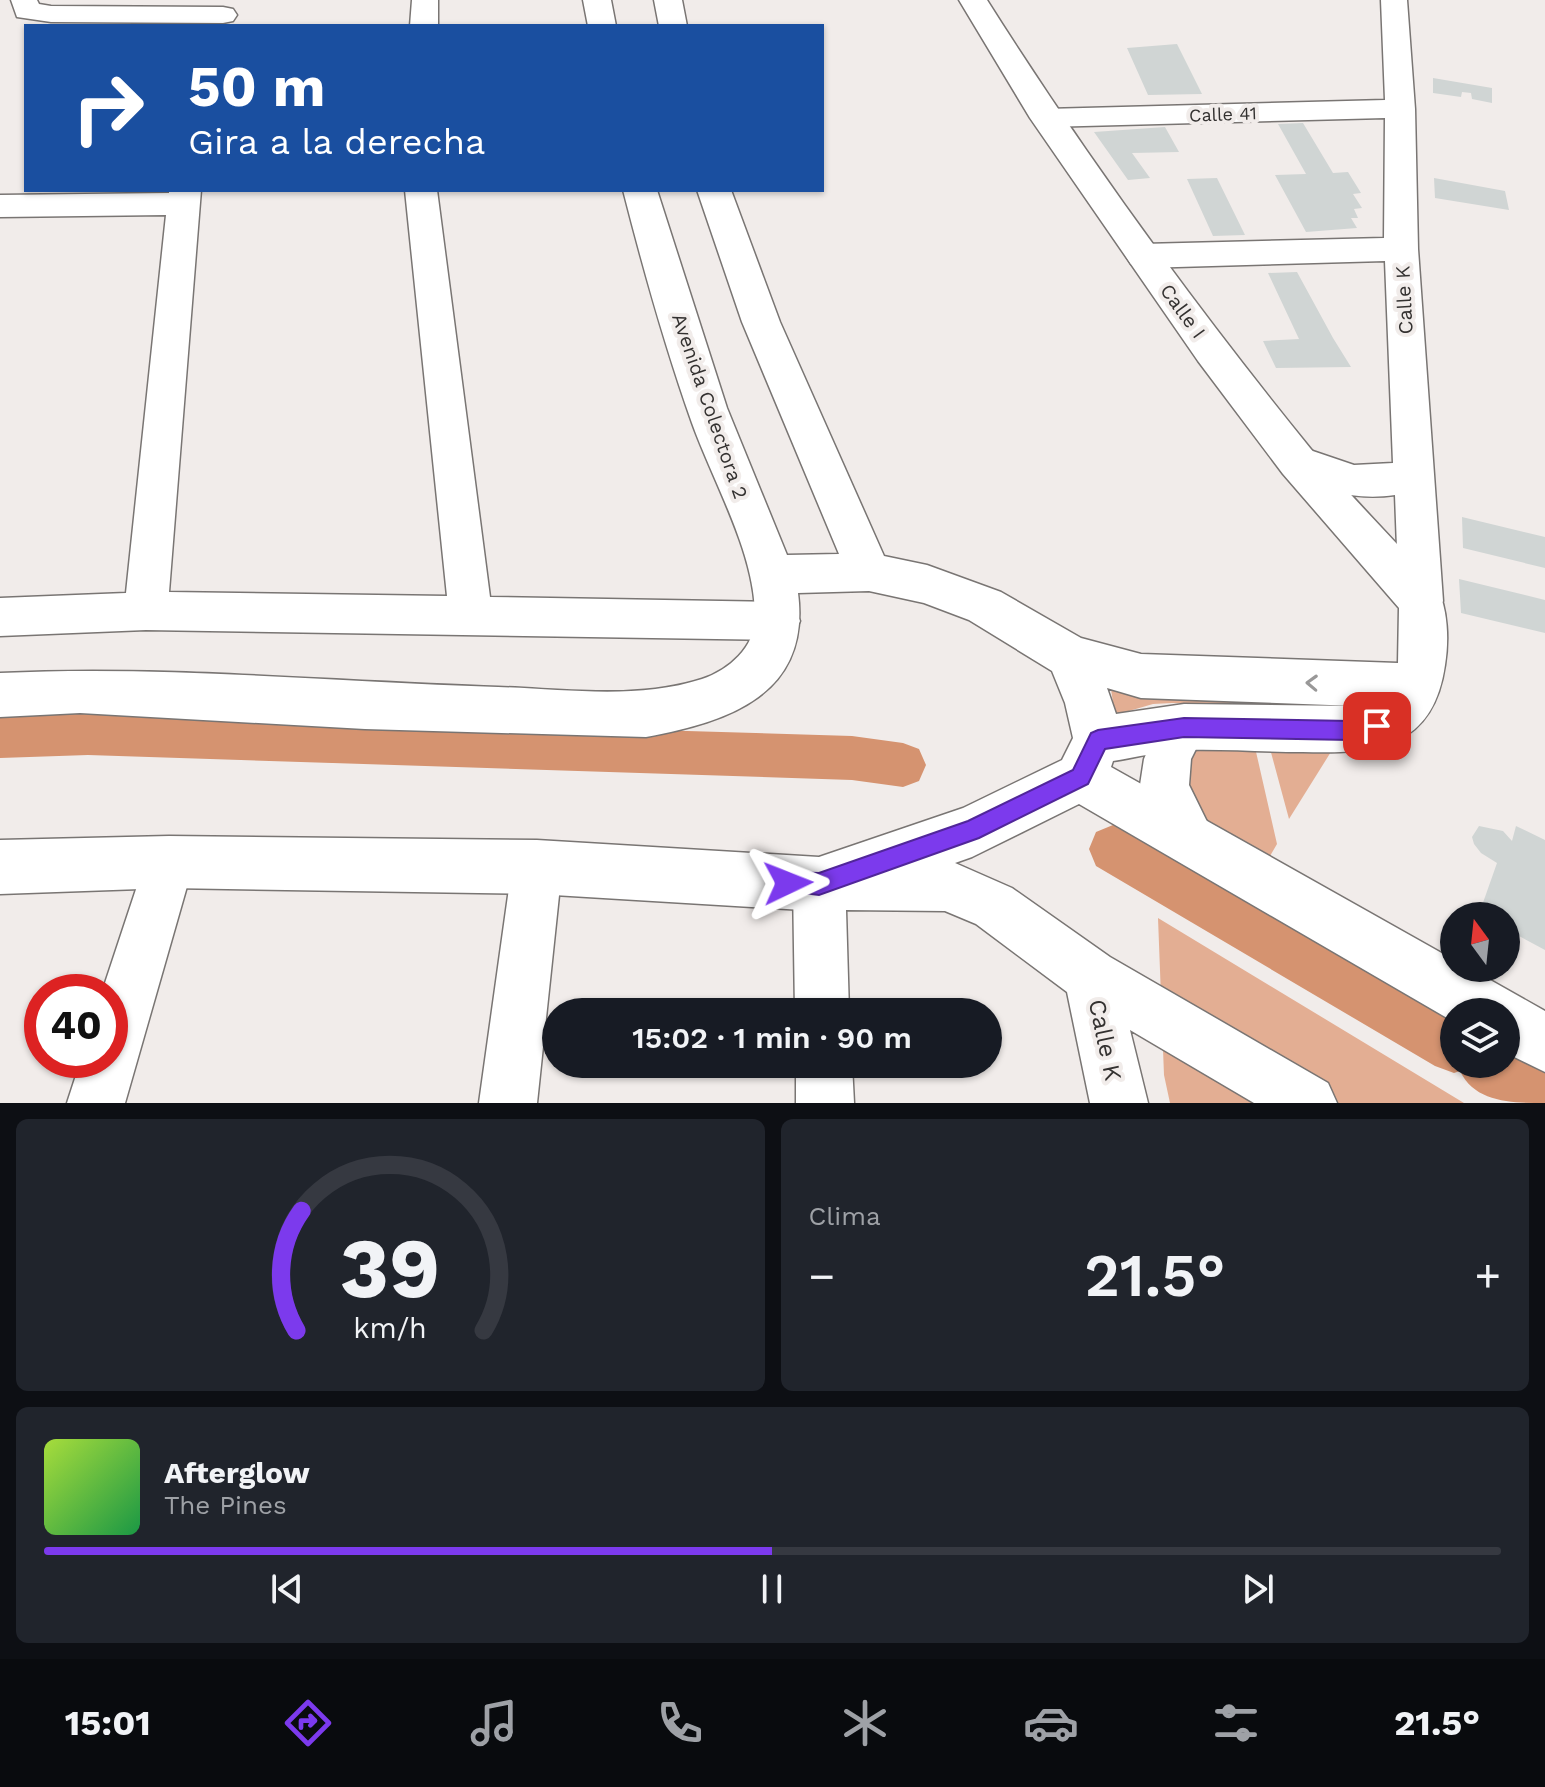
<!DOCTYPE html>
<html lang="es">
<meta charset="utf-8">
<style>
:root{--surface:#171b24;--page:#20242c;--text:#f1f3f6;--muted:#9ea1a6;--line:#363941;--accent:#7c3aed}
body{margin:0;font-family:"Work Sans",sans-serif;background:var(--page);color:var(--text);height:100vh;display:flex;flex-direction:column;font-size:30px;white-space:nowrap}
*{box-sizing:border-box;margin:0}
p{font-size:26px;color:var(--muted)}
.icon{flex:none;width:44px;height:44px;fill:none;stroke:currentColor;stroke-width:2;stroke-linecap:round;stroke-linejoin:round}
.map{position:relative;height:1103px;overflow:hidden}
.drawer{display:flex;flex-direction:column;gap:16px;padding:16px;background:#0d0f14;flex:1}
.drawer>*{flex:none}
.top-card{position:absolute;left:24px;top:24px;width:800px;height:168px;border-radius:0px;box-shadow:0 2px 6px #0004;background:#1a4fa0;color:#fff;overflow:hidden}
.needle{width:52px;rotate:345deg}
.buttons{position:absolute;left:1440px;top:902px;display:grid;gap:16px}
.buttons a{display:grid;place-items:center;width:80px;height:80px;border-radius:50%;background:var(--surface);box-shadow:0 2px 6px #0004;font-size:40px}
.speed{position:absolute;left:24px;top:974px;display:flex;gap:16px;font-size:40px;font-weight:700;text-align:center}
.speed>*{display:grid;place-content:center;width:104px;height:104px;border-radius:50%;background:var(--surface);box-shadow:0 2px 6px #0004;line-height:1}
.speed .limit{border:12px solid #d22;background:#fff;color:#111}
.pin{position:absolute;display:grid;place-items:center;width:68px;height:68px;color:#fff;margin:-34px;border-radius:16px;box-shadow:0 4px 12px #0006}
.me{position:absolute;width:88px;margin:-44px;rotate:88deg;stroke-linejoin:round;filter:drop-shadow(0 0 6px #0008)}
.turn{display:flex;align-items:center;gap:28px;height:168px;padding:0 32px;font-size:36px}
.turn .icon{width:104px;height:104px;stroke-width:2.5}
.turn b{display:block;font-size:56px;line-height:68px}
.big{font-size:60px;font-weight:600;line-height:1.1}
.drawer .widget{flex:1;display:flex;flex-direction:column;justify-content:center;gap:12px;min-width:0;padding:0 28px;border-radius:12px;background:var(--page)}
.drawer .dial{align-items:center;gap:0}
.dial svg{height:208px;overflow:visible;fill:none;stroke:var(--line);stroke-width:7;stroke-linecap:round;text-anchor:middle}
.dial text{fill:var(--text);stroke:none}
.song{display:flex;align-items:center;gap:24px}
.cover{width:96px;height:96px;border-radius:12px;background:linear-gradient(135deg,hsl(80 70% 55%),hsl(140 70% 35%))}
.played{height:8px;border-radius:4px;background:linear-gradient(90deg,var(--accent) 50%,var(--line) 50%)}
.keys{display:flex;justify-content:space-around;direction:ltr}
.heat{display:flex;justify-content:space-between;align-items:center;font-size:44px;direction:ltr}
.drawer .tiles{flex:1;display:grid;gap:16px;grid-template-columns:1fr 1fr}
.widget:last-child{grid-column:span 2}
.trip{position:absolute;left:542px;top:998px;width:460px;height:80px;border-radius:40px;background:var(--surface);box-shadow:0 2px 6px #0004;font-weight:600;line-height:80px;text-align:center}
.tab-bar{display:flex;height:128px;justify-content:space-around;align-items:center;background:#090b0e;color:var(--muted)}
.tab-bar .icon{width:56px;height:56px}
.tab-bar .current{color:var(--accent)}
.tab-bar b{font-size:36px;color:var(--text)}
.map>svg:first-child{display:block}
</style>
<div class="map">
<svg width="1545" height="1103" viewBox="0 0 1545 1103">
<rect width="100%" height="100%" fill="#f1ecea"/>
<!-- green -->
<path fill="#e3ae93" d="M1110,683L1362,703L1353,709L1172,703L1153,704L1115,715Z
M1254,743L1277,844L1267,861L1195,814L1183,761L1196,749Z
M1269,745L1334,747L1289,819Z
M1158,918L1464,1103H1170L1164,1075Z"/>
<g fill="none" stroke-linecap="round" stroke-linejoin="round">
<!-- canal -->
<path fill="#d59370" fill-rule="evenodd" d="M88,713L852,736L903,743L919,749L926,765L919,781L903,787L852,780L88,755L0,758V716Z
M1113,825L1454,1018V1064H1506V1047L1545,1070V1103C1513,1103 1475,1103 1460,1071L1454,1073L1435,1066L1096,866L1089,849L1096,832Z"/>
</g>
<!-- building -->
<path fill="#d0d5d4" d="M1177,44L1202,94L1148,95L1127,48Z
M1433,78L1492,88V103L1472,99L1471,93L1462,92L1461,97L1433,93Z
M1303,123L1333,173L1348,172L1361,193L1353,194L1362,208L1354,209L1358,218H1351L1357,228L1306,232L1275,175L1306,174L1278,124Z
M1165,127L1179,152L1132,153L1150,178L1128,180L1094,132Z
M1217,178L1245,235L1213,236L1187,179Z
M1434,178L1505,191L1509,210L1435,198Z
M1297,272L1333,338L1351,367L1276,368L1263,341L1299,339L1268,273Z
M1462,517L1545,537V568L1463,548Z
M1459,579L1545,600V633L1461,613Z
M1479,826L1503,831L1512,841L1516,826L1545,840V950L1506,929V916L1479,914L1497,863L1481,853L1474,844L1472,837Z"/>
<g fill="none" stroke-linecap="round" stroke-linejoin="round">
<defs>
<path id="street" d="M11,0H37L39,4L51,6L223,7L233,9L237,15L233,21L223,23L51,22L17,17Z
M412,0H438V26H410Z
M1381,0H1407L1415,109L1418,249L1443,601L1436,614L1421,620L1406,614L1399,601L1395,495C1354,501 1321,490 1284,473L1278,462L1284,451L1298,446L1354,465L1393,463L1385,261L1143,268L1131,264L1126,256L1131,248L1143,244L1384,238L1385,118L1046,127L1035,124L1031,118L1035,112L1046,109L1385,100Z
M169,190H201L169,592L447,596L405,190H437L490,597L778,602L794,607L800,621L794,635L778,640L146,630L0,636V598L126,593L166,215L0,217V195L169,193Z
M1184,705L1201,711L1207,727L1191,759L1189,785L1216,840L1209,858L1191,865L1173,858L1156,827L1140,785L1144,759L1157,728L1167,711Z
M169,837L187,844L194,862L125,1103H67L81,1060H110V992H102L151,844Z
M537,842L555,849L562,867L537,1103H479L512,867L519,849Z
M819,858L946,859L1012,888L1110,957L1328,1083L1337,1103H1254L1130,1030L1148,1103H1090L1067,992L976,924L945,911L846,910L849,1012H795L793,884L801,866Z
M796,1064H852L854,1103H796Z"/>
<path id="secondary" d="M583,0H611L616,26H588Z
M654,0H682L687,26H659Z
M959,0H987C1085,155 1194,305 1310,448C1350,496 1395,541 1437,587C1448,610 1449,640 1445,665C1433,749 1375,754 1303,752C1264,752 1225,749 1186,750C1162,751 1137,757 1113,761L1111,767L1454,960V968H1469L1545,1011V1072L1506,1053V1012H1454V1022L1079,804L972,857L819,911L537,894L169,888L0,894V840L169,836L537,840L819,857L963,808L1062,760L1073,738L1065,703L1052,671L969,620L924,603L869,591L798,593C811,694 729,722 646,737L365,729L80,713L0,717V673C165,665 332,682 498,687C565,689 637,700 702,679C729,670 755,647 755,618C756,554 713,482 692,423C665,347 643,268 623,190H657L727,408L787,555L839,554L742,322L697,190H731L780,322L884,556L927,565L1001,592L1081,638L1141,654L1398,663L1399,608L1283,474L1198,361L1030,118ZM1107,688L1141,698L1356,706L1184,704L1116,714Z"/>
</defs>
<!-- street casing -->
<use href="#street" stroke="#797573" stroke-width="3"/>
<!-- secondary casing -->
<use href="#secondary" stroke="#797573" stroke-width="3"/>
<!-- street -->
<use href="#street" fill="#fff" fill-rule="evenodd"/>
<!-- secondary -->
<use href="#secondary" fill="#fff" fill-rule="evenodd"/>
</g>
<!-- one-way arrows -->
<defs><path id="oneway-chevron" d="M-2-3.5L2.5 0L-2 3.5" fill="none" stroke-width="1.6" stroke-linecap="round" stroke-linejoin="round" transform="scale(2)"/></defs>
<use stroke="#999898" href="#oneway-chevron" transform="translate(1312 683) rotate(-178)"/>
<!-- route -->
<path fill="#7c3aed" stroke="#51269a" stroke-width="2" d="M1377,717L1384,719L1387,726L1384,733L1351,740L1184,737L1105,749L1088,784L979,838L819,895L780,890L777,883L780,875L788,872L819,873L968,821L1073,770L1091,733L1098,730L1184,718L1351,721Z"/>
<g text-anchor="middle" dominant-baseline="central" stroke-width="8" stroke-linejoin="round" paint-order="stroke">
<!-- far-street labels -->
<g font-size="18" fill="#333130" stroke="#f1ecea">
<text transform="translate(1223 114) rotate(-2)">Calle 41</text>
</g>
<!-- street labels -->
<g font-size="20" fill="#333130" stroke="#f1ecea">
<text transform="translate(1404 300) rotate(-93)">Calle K</text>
<text transform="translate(1183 311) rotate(54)">Calle I</text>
<text transform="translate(710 406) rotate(71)">Avenida Colectora 2</text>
</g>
<!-- near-street labels -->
<g font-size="24" fill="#333130" stroke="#f1ecea">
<text transform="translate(1105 1040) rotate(78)">Calle K</text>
</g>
</g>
</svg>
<div class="buttons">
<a><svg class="needle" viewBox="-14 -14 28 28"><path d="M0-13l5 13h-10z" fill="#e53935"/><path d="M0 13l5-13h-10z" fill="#9ea1a6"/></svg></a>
<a><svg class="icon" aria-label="layers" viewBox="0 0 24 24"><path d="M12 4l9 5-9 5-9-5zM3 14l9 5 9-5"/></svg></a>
</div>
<div class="speed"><div class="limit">40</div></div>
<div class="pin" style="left:1377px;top:726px;background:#d93025"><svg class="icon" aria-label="arrive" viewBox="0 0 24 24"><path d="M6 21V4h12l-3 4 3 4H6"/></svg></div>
<svg class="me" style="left:788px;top:883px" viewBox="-20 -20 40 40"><path d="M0-17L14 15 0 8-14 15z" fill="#7c3aed" stroke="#fff" stroke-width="4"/></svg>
<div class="trip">15:02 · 1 min · 90 m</div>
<div class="top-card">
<div class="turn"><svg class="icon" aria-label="right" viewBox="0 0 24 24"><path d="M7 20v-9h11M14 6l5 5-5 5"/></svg><div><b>50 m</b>Gira a la derecha</div></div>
</div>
</div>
<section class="drawer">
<div class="tiles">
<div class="widget dial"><svg viewBox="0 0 100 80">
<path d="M14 69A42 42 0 1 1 86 69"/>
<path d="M14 69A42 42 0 0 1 16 23" stroke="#7c3aed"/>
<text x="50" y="56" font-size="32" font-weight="700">39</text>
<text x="50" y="72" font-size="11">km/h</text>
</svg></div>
<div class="widget"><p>Clima</p>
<div class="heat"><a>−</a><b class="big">21.5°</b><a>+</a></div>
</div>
<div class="widget">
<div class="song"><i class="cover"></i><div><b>Afterglow</b><p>The Pines</p></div></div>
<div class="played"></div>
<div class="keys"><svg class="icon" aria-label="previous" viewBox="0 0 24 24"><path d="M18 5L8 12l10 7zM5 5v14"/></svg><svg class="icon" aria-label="pause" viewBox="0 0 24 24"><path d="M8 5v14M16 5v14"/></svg><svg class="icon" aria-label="next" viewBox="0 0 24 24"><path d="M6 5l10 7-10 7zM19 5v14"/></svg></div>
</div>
</div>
</section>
<nav class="tab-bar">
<b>15:01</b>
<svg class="icon current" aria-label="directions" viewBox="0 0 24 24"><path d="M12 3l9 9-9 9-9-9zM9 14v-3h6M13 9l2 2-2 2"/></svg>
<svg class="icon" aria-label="music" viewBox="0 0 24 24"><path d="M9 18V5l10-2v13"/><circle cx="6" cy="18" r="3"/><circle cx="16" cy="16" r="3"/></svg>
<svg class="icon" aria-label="phone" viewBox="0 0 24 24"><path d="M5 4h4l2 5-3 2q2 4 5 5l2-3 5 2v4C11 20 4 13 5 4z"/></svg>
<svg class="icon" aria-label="climate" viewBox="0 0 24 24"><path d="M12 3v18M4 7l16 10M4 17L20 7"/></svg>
<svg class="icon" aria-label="car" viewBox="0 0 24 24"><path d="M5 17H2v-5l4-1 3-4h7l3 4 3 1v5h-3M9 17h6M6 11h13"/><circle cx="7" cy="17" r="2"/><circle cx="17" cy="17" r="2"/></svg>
<svg class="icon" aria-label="filters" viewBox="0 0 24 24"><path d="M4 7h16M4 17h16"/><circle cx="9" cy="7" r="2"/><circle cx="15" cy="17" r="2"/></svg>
<b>21.5°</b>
</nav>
